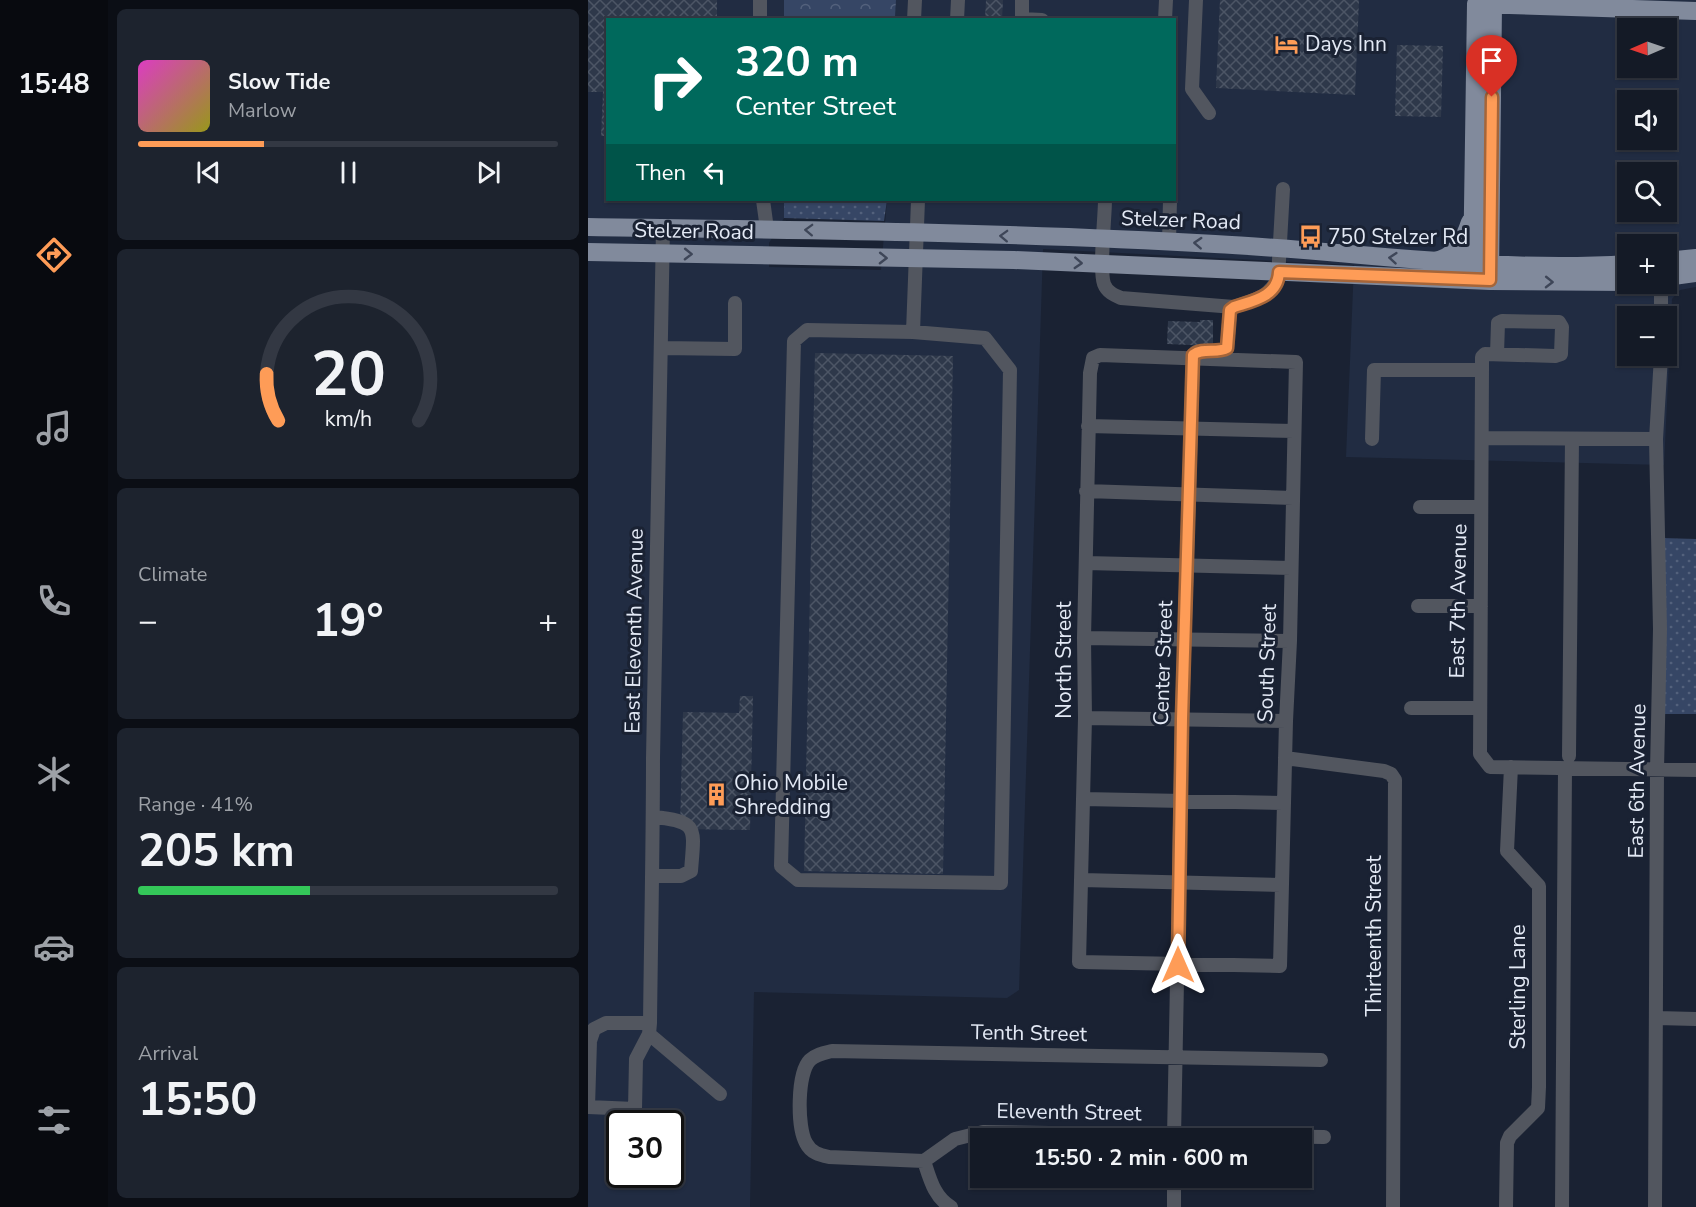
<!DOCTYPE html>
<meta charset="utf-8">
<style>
:root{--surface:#141a26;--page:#1d232e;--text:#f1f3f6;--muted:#9da1a7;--line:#333843;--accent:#fe9c57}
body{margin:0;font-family:"Nunito Sans",sans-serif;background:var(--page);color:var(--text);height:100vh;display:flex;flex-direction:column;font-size:22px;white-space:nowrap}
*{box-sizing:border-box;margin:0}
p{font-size:20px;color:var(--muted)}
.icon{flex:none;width:33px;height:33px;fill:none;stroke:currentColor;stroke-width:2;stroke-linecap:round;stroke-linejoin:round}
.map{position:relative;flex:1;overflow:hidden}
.drawer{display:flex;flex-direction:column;gap:9px;padding:9px;background:#0b0e15;width:480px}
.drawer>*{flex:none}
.guide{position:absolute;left:18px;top:18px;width:570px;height:183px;border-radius:0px;box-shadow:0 2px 4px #0004,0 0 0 2px var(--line);background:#00695c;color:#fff;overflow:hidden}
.needle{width:39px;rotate:268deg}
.controls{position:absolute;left:1029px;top:18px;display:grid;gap:12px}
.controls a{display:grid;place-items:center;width:60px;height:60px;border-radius:0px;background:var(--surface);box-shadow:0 2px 4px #0004,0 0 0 2px var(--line);font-size:30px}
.speed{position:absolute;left:18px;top:1110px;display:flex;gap:12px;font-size:30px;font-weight:700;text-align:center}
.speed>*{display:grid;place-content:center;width:78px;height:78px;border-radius:50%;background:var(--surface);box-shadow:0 2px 4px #0004,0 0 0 2px var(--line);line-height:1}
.speed .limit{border:3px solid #111;border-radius:9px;background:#fff;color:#111}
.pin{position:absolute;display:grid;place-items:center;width:51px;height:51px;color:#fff;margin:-62px -26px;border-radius:50% 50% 50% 0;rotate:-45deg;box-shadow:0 0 6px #0007}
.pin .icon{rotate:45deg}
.me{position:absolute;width:66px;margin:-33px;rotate:0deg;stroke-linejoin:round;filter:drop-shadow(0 0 4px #0008)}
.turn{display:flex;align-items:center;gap:21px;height:126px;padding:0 30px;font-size:27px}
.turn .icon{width:78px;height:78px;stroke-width:2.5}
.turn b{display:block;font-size:42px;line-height:51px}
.then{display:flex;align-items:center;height:57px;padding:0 30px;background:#0003;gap:12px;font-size:22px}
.big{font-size:45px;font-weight:700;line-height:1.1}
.drawer .tile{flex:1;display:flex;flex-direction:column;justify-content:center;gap:9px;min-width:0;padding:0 21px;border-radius:9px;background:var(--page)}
.drawer .dial{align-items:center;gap:0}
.dial svg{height:156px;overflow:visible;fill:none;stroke:var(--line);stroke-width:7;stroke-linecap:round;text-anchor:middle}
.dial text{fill:var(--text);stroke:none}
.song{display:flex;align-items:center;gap:18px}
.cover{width:72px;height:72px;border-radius:9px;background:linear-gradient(135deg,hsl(310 70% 55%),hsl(60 70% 35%))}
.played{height:6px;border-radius:3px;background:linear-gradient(90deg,var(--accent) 30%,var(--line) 30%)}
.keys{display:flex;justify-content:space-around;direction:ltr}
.heat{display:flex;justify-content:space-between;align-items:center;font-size:33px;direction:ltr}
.charge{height:9px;border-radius:4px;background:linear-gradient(90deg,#34c759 41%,var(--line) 0)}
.trip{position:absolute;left:382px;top:1128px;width:342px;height:60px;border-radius:0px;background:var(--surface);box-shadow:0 2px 4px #0004,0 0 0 2px var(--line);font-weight:700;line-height:60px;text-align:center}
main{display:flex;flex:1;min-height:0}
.menu{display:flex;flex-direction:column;width:108px;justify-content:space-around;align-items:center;background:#080a0f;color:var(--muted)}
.menu .icon{width:42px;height:42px}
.menu .selected{color:var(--accent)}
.menu b{font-size:27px;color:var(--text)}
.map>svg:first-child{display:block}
</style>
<main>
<nav class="menu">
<b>15:48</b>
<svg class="icon selected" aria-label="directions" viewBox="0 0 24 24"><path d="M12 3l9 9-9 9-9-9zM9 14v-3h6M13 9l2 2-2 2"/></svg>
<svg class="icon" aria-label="music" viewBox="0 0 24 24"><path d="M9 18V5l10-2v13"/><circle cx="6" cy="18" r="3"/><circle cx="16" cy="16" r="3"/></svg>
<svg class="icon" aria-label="phone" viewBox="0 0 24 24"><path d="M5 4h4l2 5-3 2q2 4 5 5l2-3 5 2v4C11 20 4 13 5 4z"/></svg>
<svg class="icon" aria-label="climate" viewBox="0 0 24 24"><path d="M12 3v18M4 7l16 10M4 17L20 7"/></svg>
<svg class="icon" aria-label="car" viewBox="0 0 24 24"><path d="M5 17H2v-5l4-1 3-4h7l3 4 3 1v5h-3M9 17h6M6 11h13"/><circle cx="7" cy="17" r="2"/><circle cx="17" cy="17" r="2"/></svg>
<svg class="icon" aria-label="filters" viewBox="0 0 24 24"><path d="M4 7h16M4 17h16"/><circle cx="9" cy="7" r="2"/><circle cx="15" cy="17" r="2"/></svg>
</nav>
<section class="drawer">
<div class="tile">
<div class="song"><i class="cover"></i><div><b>Slow Tide</b><p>Marlow</p></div></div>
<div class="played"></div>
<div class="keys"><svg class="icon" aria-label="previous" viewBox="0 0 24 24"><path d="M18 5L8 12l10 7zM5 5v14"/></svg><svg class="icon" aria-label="pause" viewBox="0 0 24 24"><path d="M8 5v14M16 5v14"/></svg><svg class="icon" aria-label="next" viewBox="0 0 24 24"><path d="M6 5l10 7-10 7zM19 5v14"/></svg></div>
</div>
<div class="tile dial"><svg viewBox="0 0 100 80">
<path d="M14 69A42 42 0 1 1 86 69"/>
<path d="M14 69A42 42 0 0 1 8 45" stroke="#fe9c57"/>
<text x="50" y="56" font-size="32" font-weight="700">20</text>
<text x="50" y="72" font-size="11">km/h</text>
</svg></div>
<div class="tile"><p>Climate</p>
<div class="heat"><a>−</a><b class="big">19°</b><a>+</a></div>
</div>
<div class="tile"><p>Range · 41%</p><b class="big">205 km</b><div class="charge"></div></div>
<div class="tile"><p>Arrival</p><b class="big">15:50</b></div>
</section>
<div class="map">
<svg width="1108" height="1207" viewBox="0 0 1108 1207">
<defs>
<pattern id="grass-dots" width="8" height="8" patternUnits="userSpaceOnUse" patternTransform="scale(1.5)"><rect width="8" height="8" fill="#364665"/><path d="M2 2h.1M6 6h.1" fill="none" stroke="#53617c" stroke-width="1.8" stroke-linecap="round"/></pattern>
<pattern id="forest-crowns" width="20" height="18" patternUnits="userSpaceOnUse" patternTransform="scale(1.5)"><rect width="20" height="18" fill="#364665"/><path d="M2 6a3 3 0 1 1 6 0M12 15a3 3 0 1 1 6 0" fill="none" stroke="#53617c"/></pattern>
<pattern id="building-cross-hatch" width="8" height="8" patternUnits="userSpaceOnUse" patternTransform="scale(1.5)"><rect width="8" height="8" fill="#2e384a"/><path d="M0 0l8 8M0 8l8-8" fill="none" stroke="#4c5565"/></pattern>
</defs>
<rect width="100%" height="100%" fill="#1a2233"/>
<!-- built -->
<path fill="#212c42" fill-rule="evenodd" d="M0,0H196V19L20,20V200H196V218L181,243V267L293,270L299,200H586V20L307,19L308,0H1108V287L1092,290L1084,299L1076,465L758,457L766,265L455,249L431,990L419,998L166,992L162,1207H0ZM1040,28H1078V68H1040ZM1040,100H1078V140H1040ZM1040,172H1078V212H1040ZM1040,244H1078V284H1040ZM1040,316H1078V356H1040ZM32,1124H82V1174H32Z"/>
<!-- grass -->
<path fill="url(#grass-dots)" d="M196,200H299L296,221L196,218Z
M1074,538L1108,539V714H1074Z"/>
<!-- forest -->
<path fill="url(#forest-crowns)" d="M196,0H308L307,19H196Z"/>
<!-- building -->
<path fill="url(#building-cross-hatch)" d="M0,0H129V20H20V136H13L15,92H0Z
M398,0H415L414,20H397Z
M632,0H771L767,95L628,88Z
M809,45L855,46L853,117L807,116Z
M612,320H625V346L579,344L580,321L612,322Z
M227,353L365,356L355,874L216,871Z
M152,696H165L162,830L92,829L95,712L151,713Z"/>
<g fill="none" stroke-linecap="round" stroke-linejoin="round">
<!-- minor -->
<path stroke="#52565f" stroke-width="14" d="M434,0V19L454,20
M608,0L604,89L621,113
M172,20V0
M326,20L327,0
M369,20L370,0
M577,20L578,0
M175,200L179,229
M517,200C517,217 511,270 516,284C519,292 526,295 533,298L646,307
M581,242L582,200
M1073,284V316
M325,332L219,330L206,341L193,866L210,880L413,883L422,370L397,338L325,332L330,200
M73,348L147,349V303
M512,355L708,362L702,641L698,721L692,966L491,962L497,718L496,638L502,373L505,358Z
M894,370V357L897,354L967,356L973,354L974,327L971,322L914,321L910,323L909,354
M500,426L706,431
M894,438L1068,439
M784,439L786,370H894L892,754L902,767L1108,770
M498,491L705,498
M832,507H893
M498,563L703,568
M830,606H893
M496,638L702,641
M823,708H892
M497,718L698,721
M981,756L984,439
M697,758L796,771L803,774L807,780L805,1207
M495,799L695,803
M64,876H93L103,871C106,829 112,821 65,817
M494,880L693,885
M1069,1018L1108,1019
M62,1023H18L6,1029L2,1041L0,1107L47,1109L48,1059L61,1034L62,1023C63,934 65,846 65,758L75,228
M61,1034L132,1094
M733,1060L244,1051C236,1053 229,1054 222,1060C209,1073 209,1127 218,1143C223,1153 232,1155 241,1157L336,1161L367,1139L395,1132L736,1137
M586,1138L594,719L605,359L608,352L636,351L639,348L642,310L646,307C665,300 681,298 690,278L695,189
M336,1161C342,1179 346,1197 363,1207
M586,1207V1178
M918,1207L919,1143L922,1136L950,1108L951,1087V886L919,851L923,767
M974,1207L977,768
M1067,1207L1069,770L1072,629L1068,439L1073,356"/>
<!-- major -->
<path stroke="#818a9c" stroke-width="18" d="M0,227C209,230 418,232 627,244C765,251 902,273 1040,264
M0,252L426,260L902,281L1040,282
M846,261C867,258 876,240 882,222
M1078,261L1108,258
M884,276L888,4L1108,11
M902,276L905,5
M1078,277L1108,273"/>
</g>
<!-- one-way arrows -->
<defs><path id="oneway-chevron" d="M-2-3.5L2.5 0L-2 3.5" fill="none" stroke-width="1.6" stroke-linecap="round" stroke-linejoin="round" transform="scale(1.5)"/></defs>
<g stroke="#3e4658">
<use href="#oneway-chevron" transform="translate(221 230) rotate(-178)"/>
<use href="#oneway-chevron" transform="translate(416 236) rotate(-178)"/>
<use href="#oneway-chevron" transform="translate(610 243) rotate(-177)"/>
<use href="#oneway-chevron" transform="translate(100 254) rotate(1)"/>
<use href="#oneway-chevron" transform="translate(295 258) rotate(1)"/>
<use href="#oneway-chevron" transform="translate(805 258) rotate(-175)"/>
<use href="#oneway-chevron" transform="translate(490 263) rotate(3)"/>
<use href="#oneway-chevron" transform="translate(961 282) rotate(1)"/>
</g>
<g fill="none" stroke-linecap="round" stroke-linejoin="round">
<defs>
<path id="route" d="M590,965L594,719L605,355C615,347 629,354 639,348L642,310L646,307C664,301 690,297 691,272L902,280L904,97"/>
</defs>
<!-- route casing -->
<use href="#route" stroke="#a56539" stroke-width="15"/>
<!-- route -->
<use href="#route" stroke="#fe9c57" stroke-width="10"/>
</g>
<!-- icons -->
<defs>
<symbol id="hotel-bare" viewBox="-9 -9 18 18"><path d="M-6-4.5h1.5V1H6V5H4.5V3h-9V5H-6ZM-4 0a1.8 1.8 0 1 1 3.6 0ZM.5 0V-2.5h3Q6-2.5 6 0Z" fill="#fe9c57" stroke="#1a2233" stroke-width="2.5" paint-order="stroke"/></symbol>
<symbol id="bus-bare" viewBox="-9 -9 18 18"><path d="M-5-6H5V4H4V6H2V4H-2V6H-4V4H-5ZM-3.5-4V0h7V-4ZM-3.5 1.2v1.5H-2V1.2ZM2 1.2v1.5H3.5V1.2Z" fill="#fe9c57" stroke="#1a2233" stroke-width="2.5" paint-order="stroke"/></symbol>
<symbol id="building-bare" viewBox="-9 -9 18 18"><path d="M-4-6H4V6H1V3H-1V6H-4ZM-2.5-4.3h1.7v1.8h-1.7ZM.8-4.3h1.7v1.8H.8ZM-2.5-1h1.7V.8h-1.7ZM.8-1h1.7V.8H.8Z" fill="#fe9c57" stroke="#1a2233" stroke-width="2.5" paint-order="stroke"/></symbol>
</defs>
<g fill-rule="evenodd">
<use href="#hotel-bare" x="682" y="28" width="33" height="33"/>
<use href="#bus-bare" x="706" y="220" width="33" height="33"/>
<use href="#building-bare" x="112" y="778" width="33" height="33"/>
</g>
<g text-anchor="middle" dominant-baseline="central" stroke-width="6" stroke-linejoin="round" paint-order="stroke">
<!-- poi labels -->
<g font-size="21" fill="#e3e9f5" stroke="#1a2233" text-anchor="start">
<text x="717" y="44">Days Inn</text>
<text x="740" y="237">750 Stelzer Rd</text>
<text x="146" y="783">Ohio Mobile<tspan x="146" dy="24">Shredding</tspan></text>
</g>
<!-- street labels -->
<g font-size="21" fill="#e3e9f5" stroke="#1a2233">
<text transform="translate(593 220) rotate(2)">Stelzer Road</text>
<text transform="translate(106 231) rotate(1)">Stelzer Road</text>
<text transform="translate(870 601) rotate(-89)">East 7th Avenue</text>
<text transform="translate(46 631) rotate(-89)">East Eleventh Avenue</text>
<text transform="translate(476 660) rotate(-90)">North Street</text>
<text transform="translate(575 663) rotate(-88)">Center Street</text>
<text transform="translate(679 663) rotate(-88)">South Street</text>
<text transform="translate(1049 781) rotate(-89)">East 6th Avenue</text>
<text transform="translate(786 936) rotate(-90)">Thirteenth Street</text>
<text transform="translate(930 987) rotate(-90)">Sterling Lane</text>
<text transform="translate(441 1033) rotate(1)">Tenth Street</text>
<text transform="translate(481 1112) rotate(1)">Eleventh Street</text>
</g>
</g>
</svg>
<div class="controls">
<a><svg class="needle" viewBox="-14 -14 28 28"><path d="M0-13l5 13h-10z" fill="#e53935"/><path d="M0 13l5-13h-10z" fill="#9da1a7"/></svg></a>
<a><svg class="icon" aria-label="sound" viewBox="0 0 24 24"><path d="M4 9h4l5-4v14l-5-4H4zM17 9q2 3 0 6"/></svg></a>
<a><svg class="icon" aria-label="search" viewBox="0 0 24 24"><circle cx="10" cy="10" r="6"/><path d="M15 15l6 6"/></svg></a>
<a>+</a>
<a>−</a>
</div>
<div class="speed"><div class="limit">30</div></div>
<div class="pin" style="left:904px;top:97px;background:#d93025"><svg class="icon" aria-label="arrive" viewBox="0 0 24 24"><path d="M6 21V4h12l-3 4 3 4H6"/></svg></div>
<svg class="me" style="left:590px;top:965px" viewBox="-20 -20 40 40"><path d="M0-17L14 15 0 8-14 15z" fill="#fe9c57" stroke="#fff" stroke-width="4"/></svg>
<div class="trip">15:50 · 2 min · 600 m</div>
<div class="guide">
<div class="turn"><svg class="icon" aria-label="right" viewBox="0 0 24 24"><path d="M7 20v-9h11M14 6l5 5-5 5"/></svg><div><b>320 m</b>Center Street</div></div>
<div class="then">Then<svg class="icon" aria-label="left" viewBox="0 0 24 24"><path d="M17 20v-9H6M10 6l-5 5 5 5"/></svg></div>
</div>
</div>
</main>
